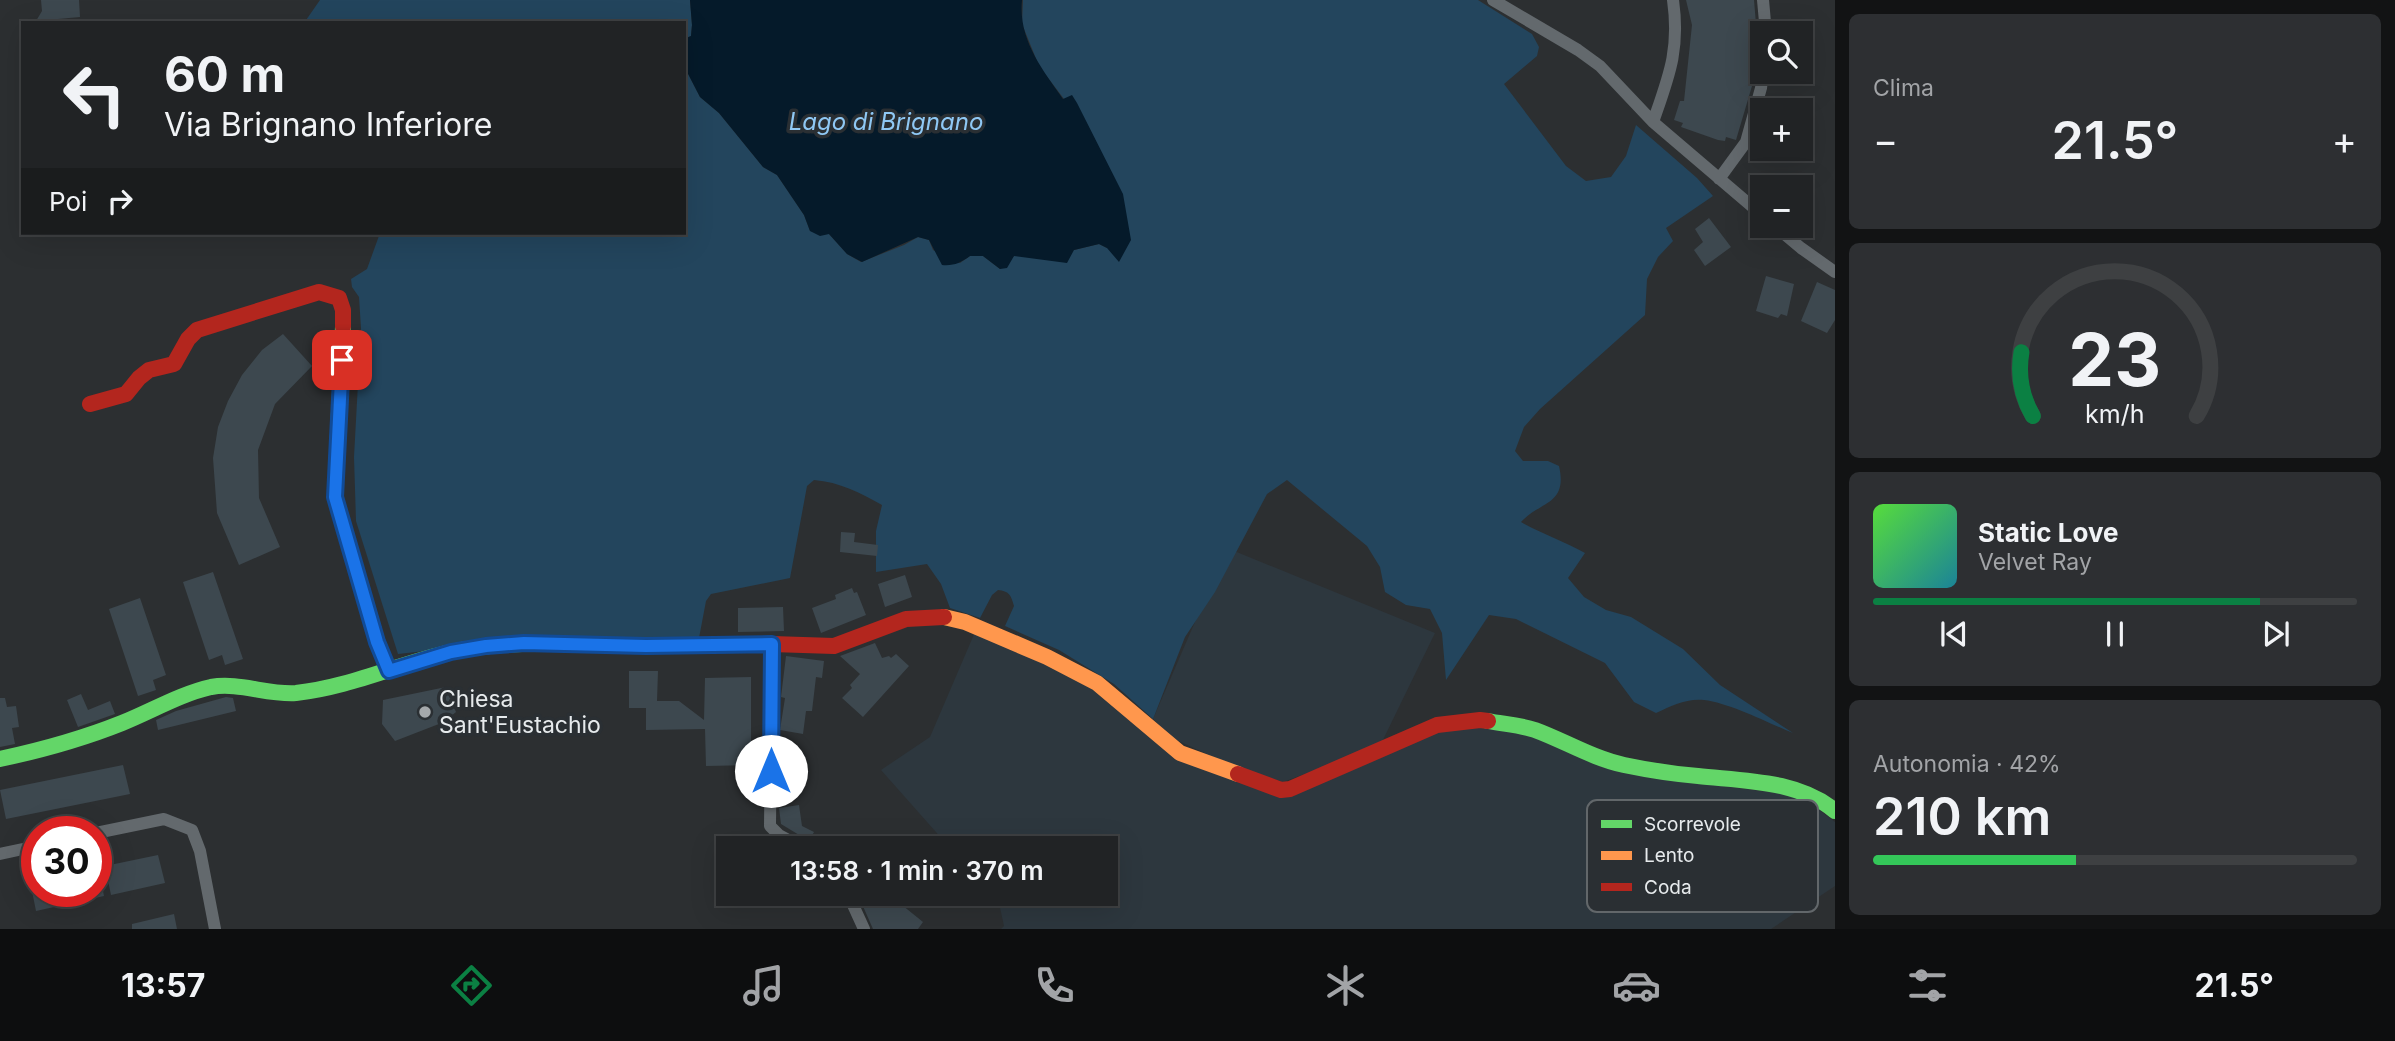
<!DOCTYPE html>
<html lang="it">
<meta charset="utf-8">
<style>
:root{--surface:#212325;--page:#2d2f32;--text:#f1f3f6;--muted:#a2a4a7;--line:#3e4042;--accent:#0b8043}
body{margin:0;font-family:Inter,sans-serif;background:var(--page);color:var(--text);height:100vh;display:flex;flex-direction:column;font-size:26px;white-space:nowrap}
*{box-sizing:border-box;margin:0}
p{font-size:23px;color:var(--muted)}
.icon{flex:none;width:38px;height:38px;fill:none;stroke:currentColor;stroke-width:2;stroke-linecap:round;stroke-linejoin:round}
.map{position:relative;flex:1;overflow:hidden}
.sheet{display:flex;flex-direction:column;gap:14px;padding:14px;background:#121314;width:560px}
.sheet>*{flex:none}
.guide{position:absolute;left:21px;top:21px;width:665px;height:214px;border-radius:0px;box-shadow:0 7px 28px #0002,0 0 0 2px var(--line);background:#212325;color:var(--text);overflow:hidden}
.buttons{position:absolute;left:1750px;top:21px;display:grid;gap:14px}
.buttons a{display:grid;place-items:center;width:63px;height:63px;border-radius:0px;background:var(--surface);box-shadow:0 7px 28px #0002,0 0 0 2px var(--line);font-size:35px}
.speed{position:absolute;left:21px;top:816px;display:flex;gap:14px;font-size:35px;font-weight:700;text-align:center}
.speed>*{display:grid;place-content:center;width:91px;height:91px;border-radius:50%;background:var(--surface);box-shadow:0 7px 28px #0002,0 0 0 2px var(--line);line-height:1}
.speed .limit{border:10px solid #d22;background:#fff;color:#111}
.pin{position:absolute;display:grid;place-items:center;width:60px;height:60px;color:#fff;margin:-30px;border-radius:14px;box-shadow:0 4px 10px #0006}
.me{position:absolute;width:77px;margin:-38px;rotate:0deg;stroke-linejoin:round;filter:drop-shadow(0 0 5px #0008)}
.turn{display:flex;align-items:center;gap:24px;height:147px;padding:0 28px;font-size:32px}
.turn .icon{width:91px;height:91px;stroke-width:2.5}
.turn b{display:block;font-size:49px;line-height:60px}
.then{display:flex;align-items:center;height:66px;padding:0 28px;background:#0003;gap:14px;font-size:26px}
.big{font-size:52px;font-weight:600;line-height:1.1}
.sheet .tile{flex:1;display:flex;flex-direction:column;justify-content:center;gap:10px;min-width:0;padding:0 24px;border-radius:10px;background:var(--page)}
.sheet .dial{align-items:center;gap:0}
.dial svg{height:182px;overflow:visible;fill:none;stroke:var(--line);stroke-width:7;stroke-linecap:round;text-anchor:middle}
.dial text{fill:var(--text);stroke:none}
.song{display:flex;align-items:center;gap:21px}
.cover{width:84px;height:84px;border-radius:10px;background:linear-gradient(135deg,hsl(110 70% 55%),hsl(190 70% 35%))}
.played{height:7px;border-radius:4px;background:linear-gradient(90deg,var(--accent) 80%,var(--line) 80%)}
.keys{display:flex;justify-content:space-around;direction:ltr}
.heat{display:flex;justify-content:space-between;align-items:center;font-size:38px;direction:ltr}
.charge{height:10px;border-radius:5px;background:linear-gradient(90deg,#34c759 42%,var(--line) 0)}
.trip{position:absolute;left:716px;top:836px;width:402px;height:70px;border-radius:0px;background:var(--surface);box-shadow:0 7px 28px #0002,0 0 0 2px var(--line);font-weight:600;line-height:70px;text-align:center}
.menu{display:flex;height:112px;justify-content:space-around;align-items:center;background:#0d0e0f;color:var(--muted)}
.menu .icon{width:49px;height:49px}
.menu .active{color:var(--accent)}
.menu b{font-size:32px;color:var(--text)}
main{display:flex;flex:1;min-height:0}
.map>svg:first-child{display:block}
</style>
<main>
<div class="map">
<svg width="1835" height="929" viewBox="0 0 1835 929">
<rect width="100%" height="100%" fill="#2c2f31"/>
<!-- built -->
<path fill="#2d373e" d="M1227,548L1435,633L1380,746L1283,782L1231,765L1172,738L1153,719Z
M975,632L1098,689L1175,753L1284,795L1429,733L1474,726L1524,732L1722,786L1801,796L1835,822V886L1771,929H1001L1004,926L999,903L991,894H1106V849H951L881,770L930,737Z"/>
<!-- green -->
<path fill="#23455d" d="M320,0H690L692,25L691,36L684,39V23H304Z
M1023,0H1478L1532,34L1539,47L1537,56L1504,84L1566,166L1586,181L1611,177L1626,156L1636,125L1697,178L1713,196L1666,228L1673,241L1658,257L1647,279L1645,315L1540,409L1524,427L1515,451L1523,461H1548L1559,466C1568,505 1540,501 1521,522C1542,534 1564,541 1585,553L1568,578L1584,597L1606,610L1631,617L1683,649L1720,685L1793,733C1768,723 1730,703 1704,700C1687,698 1671,706 1656,713L1634,702L1605,663L1516,619L1489,615L1446,680L1442,633L1430,609L1406,605L1385,592L1380,567L1367,546L1287,480L1267,494L1215,592L1185,637L1153,719L1114,684L1059,650L1005,626L1014,606C1011,595 1009,591 998,590L992,595L980,618L950,608L941,584L927,564L876,572V531L882,505C860,493 840,482 814,480L807,486L790,578L711,594L706,601L699,638L488,644L398,654L356,521L354,457L361,328L359,297L352,287L351,279L367,269L380,233H684V66L700,97L719,113L763,167L777,175L804,215L810,231L829,234L847,254L861,262L904,245L918,237L929,240L933,250L960,263L970,256H983L1000,269L1014,256L1074,250L1099,244L1107,248L1122,194L1086,122L1064,99L1039,66L1022,24Z"/>
<!-- water -->
<path fill="#051a2a" d="M690,0H1022C1018,39 1042,69 1063,99L1072,95L1077,103L1123,194L1131,240L1119,262L1107,248L1099,244L1074,250L1067,263L1014,256L1007,268L1000,269L983,256H970C960,263 954,266 942,265L929,240L918,237L862,262L847,254L829,234L820,236L810,231L804,215L777,175L763,167L719,113L700,97L684,66V39L691,36L692,25Z"/>
<!-- building -->
<path fill="#3d484f" d="M41,0H79L80,17L36,21L42,11Z
M1686,0H1754L1758,48L1755,69L1752,86L1736,140L1726,137L1725,141L1718,140L1681,127L1683,123L1674,120L1680,101H1684L1692,25Z
M1709,218L1731,247L1705,266L1694,250L1703,242L1695,229Z
M1766,276L1794,284L1787,316L1781,314L1778,318L1756,311Z
M1817,282L1835,290V320L1827,333L1801,321Z
M283,334L312,366L275,404L258,450L259,498L280,547L239,565L217,513L213,458L218,427L228,401L242,375L262,350Z
M841,532L855,533L854,542L878,545L877,556L840,552Z
M213,572L243,659L225,665L222,655L209,660L183,582Z
M905,575L912,597L885,607L878,584Z
M852,588L854,593L857,592L866,615L821,633L812,608L836,599L835,595Z
M140,598L166,675L153,680L156,690L138,696L109,609Z
M783,607L784,631L738,632V608Z
M875,643L882,658L889,656L891,658L896,654L909,666L863,717L842,698L852,688L850,685L860,674L840,656Z
M786,656L824,661L822,678L816,677L812,711H806L803,734L780,730L785,698L781,697Z
M629,671H658L657,701H679L704,720L705,678L751,677V743L755,747V765L706,766L705,729L646,730V708H629Z
M446,687L456,712L444,722L395,741L382,724L383,700Z
M81,694L88,710L110,701L115,714L78,727L67,700Z
M226,697L233,698L236,711L158,730L156,720L176,711Z
M0,698H5L7,707L16,706L19,727L12,728L15,744L0,747Z
M123,765L130,794L6,819L0,790Z
M799,805L802,826L814,832L809,841L781,824L779,808Z
M158,855L165,883L111,895L105,866Z
M32,891H103L104,896L36,911Z
M858,894H902L897,901L923,922L918,929H873L862,904L865,902Z
M174,914L177,929H132V924Z"/>
<g fill="none" stroke-linecap="round" stroke-linejoin="round">
<!-- street -->
<path stroke="#63696d" stroke-width="12" d="M1493,0L1578,50L1600,66L1653,122L1762,215
M1763,0L1766,33
M1653,122C1669,76 1680,50 1673,0
M1719,179L1746,142L1761,88L1763,72
M1775,226L1801,248L1835,272
M772,644L770,826L779,835L805,849
M96,833L164,819L192,830L200,851L215,929
M0,854L37,846
M848,894L864,929"/>
<!-- fast -->
<path stroke="#63d668" stroke-width="16" d="M343,327L335,497L377,641L389,671
M1488,721C1503,724 1520,725 1535,730C1565,741 1592,758 1624,765C1648,770 1673,774 1698,776C1744,781 1798,780 1835,811
M0,759C42,750 82,739 122,723C152,711 180,694 211,687C239,682 268,695 296,693C350,687 398,664 451,652C519,637 589,647 658,646"/>
<!-- slow -->
<path stroke="#ff974d" stroke-width="16" d="M944,617L965,622L1047,657L1097,683L1180,753L1238,774"/>
<!-- jam -->
<path stroke="#b3261e" stroke-width="16" d="M90,404L126,394L139,378L149,370L174,364L188,339L197,330L319,292L339,298L343,310V327
M658,646L772,644L834,646L906,619L944,617
M1238,774L1281,790L1290,789L1437,725L1480,720L1488,721"/>
</g>
<g fill="none" stroke-linecap="round" stroke-linejoin="round">
<defs>
<path id="route" d="M342,360L335,497L377,642L389,671L451,652L486,646L524,643L646,646L772,644L771,771"/>
</defs>
<!-- route casing -->
<use href="#route" stroke="#114b97" stroke-width="18"/>
<!-- route -->
<use href="#route" stroke="#1a73e8" stroke-width="12"/>
</g>
<!-- markers -->
<circle fill="#a5a9ab" stroke="#2a2f33" stroke-width="2.5" cx="425" cy="712" r="7"/>
<g text-anchor="middle" dominant-baseline="central" stroke-width="7" stroke-linejoin="round" paint-order="stroke">
<!-- poi labels -->
<g font-size="23" fill="#e6eaec" stroke="#2a2f33" text-anchor="start">
<text x="439" y="699">Chiesa<tspan x="439" dy="26">Sant'Eustachio</tspan></text>
</g>
<!-- water labels -->
<g font-size="24" font-style="italic" fill="#8fc8f4" stroke="#2a2f33">
<text x="886" y="121">Lago di Brignano</text>
</g>
</g>
<!-- legend -->
<rect x="1587" y="800" width="231" height="112" rx="10" fill="#2a2f33" stroke="#62676a" stroke-width="2"/>
<rect x="1601" y="820" width="31" height="8" fill="#63d668"/>
<rect x="1601" y="851" width="31" height="9" fill="#ff974d"/>
<rect x="1601" y="883" width="31" height="8" fill="#b3261e"/>
<g font-size="19" fill="#e6eaec">
<text x="1644" y="831">Scorrevole</text>
<text x="1644" y="862">Lento</text>
<text x="1644" y="894">Coda</text>
</g>
</svg>
<div class="buttons">
<a><svg class="icon" aria-label="search" viewBox="0 0 24 24"><circle cx="10" cy="10" r="6"/><path d="M15 15l6 6"/></svg></a>
<a>+</a>
<a>−</a>
</div>
<div class="speed"><div class="limit">30</div></div>
<div class="pin" style="left:342px;top:360px;background:#d93025"><svg class="icon" aria-label="arrive" viewBox="0 0 24 24"><path d="M6 21V4h12l-3 4 3 4H6"/></svg></div>
<svg class="me" style="left:771px;top:771px" viewBox="-20 -20 40 40"><circle r="19" fill="#fff"/><path d="M0-13L10 11 0 6-10 11z" fill="#1a73e8"/></svg>
<div class="trip">13:58 · 1 min · 370 m</div>
<div class="guide">
<div class="turn"><svg class="icon" aria-label="left" viewBox="0 0 24 24"><path d="M17 20v-9H6M10 6l-5 5 5 5"/></svg><div><b>60 m</b>Via Brignano Inferiore</div></div>
<div class="then">Poi<svg class="icon" aria-label="right" viewBox="0 0 24 24"><path d="M7 20v-9h11M14 6l5 5-5 5"/></svg></div>
</div>
</div>
<section class="sheet">
<div class="tile"><p>Clima</p>
<div class="heat"><a>−</a><b class="big">21.5°</b><a>+</a></div>
</div>
<div class="tile dial"><svg viewBox="0 0 100 80">
<path d="M14 69A42 42 0 1 1 86 69"/>
<path d="M14 69A42 42 0 0 1 9 41" stroke="#0b8043"/>
<text x="50" y="56" font-size="32" font-weight="700">23</text>
<text x="50" y="72" font-size="11">km/h</text>
</svg></div>
<div class="tile">
<div class="song"><i class="cover"></i><div><b>Static Love</b><p>Velvet Ray</p></div></div>
<div class="played"></div>
<div class="keys"><svg class="icon" aria-label="previous" viewBox="0 0 24 24"><path d="M18 5L8 12l10 7zM5 5v14"/></svg><svg class="icon" aria-label="pause" viewBox="0 0 24 24"><path d="M8 5v14M16 5v14"/></svg><svg class="icon" aria-label="next" viewBox="0 0 24 24"><path d="M6 5l10 7-10 7zM19 5v14"/></svg></div>
</div>
<div class="tile"><p>Autonomia · 42%</p><b class="big">210 km</b><div class="charge"></div></div>
</section>
</main>
<nav class="menu">
<b>13:57</b>
<svg class="icon active" aria-label="directions" viewBox="0 0 24 24"><path d="M12 3l9 9-9 9-9-9zM9 14v-3h6M13 9l2 2-2 2"/></svg>
<svg class="icon" aria-label="music" viewBox="0 0 24 24"><path d="M9 18V5l10-2v13"/><circle cx="6" cy="18" r="3"/><circle cx="16" cy="16" r="3"/></svg>
<svg class="icon" aria-label="phone" viewBox="0 0 24 24"><path d="M5 4h4l2 5-3 2q2 4 5 5l2-3 5 2v4C11 20 4 13 5 4z"/></svg>
<svg class="icon" aria-label="climate" viewBox="0 0 24 24"><path d="M12 3v18M4 7l16 10M4 17L20 7"/></svg>
<svg class="icon" aria-label="car" viewBox="0 0 24 24"><path d="M5 17H2v-5l4-1 3-4h7l3 4 3 1v5h-3M9 17h6M6 11h13"/><circle cx="7" cy="17" r="2"/><circle cx="17" cy="17" r="2"/></svg>
<svg class="icon" aria-label="filters" viewBox="0 0 24 24"><path d="M4 7h16M4 17h16"/><circle cx="9" cy="7" r="2"/><circle cx="15" cy="17" r="2"/></svg>
<b>21.5°</b>
</nav>
